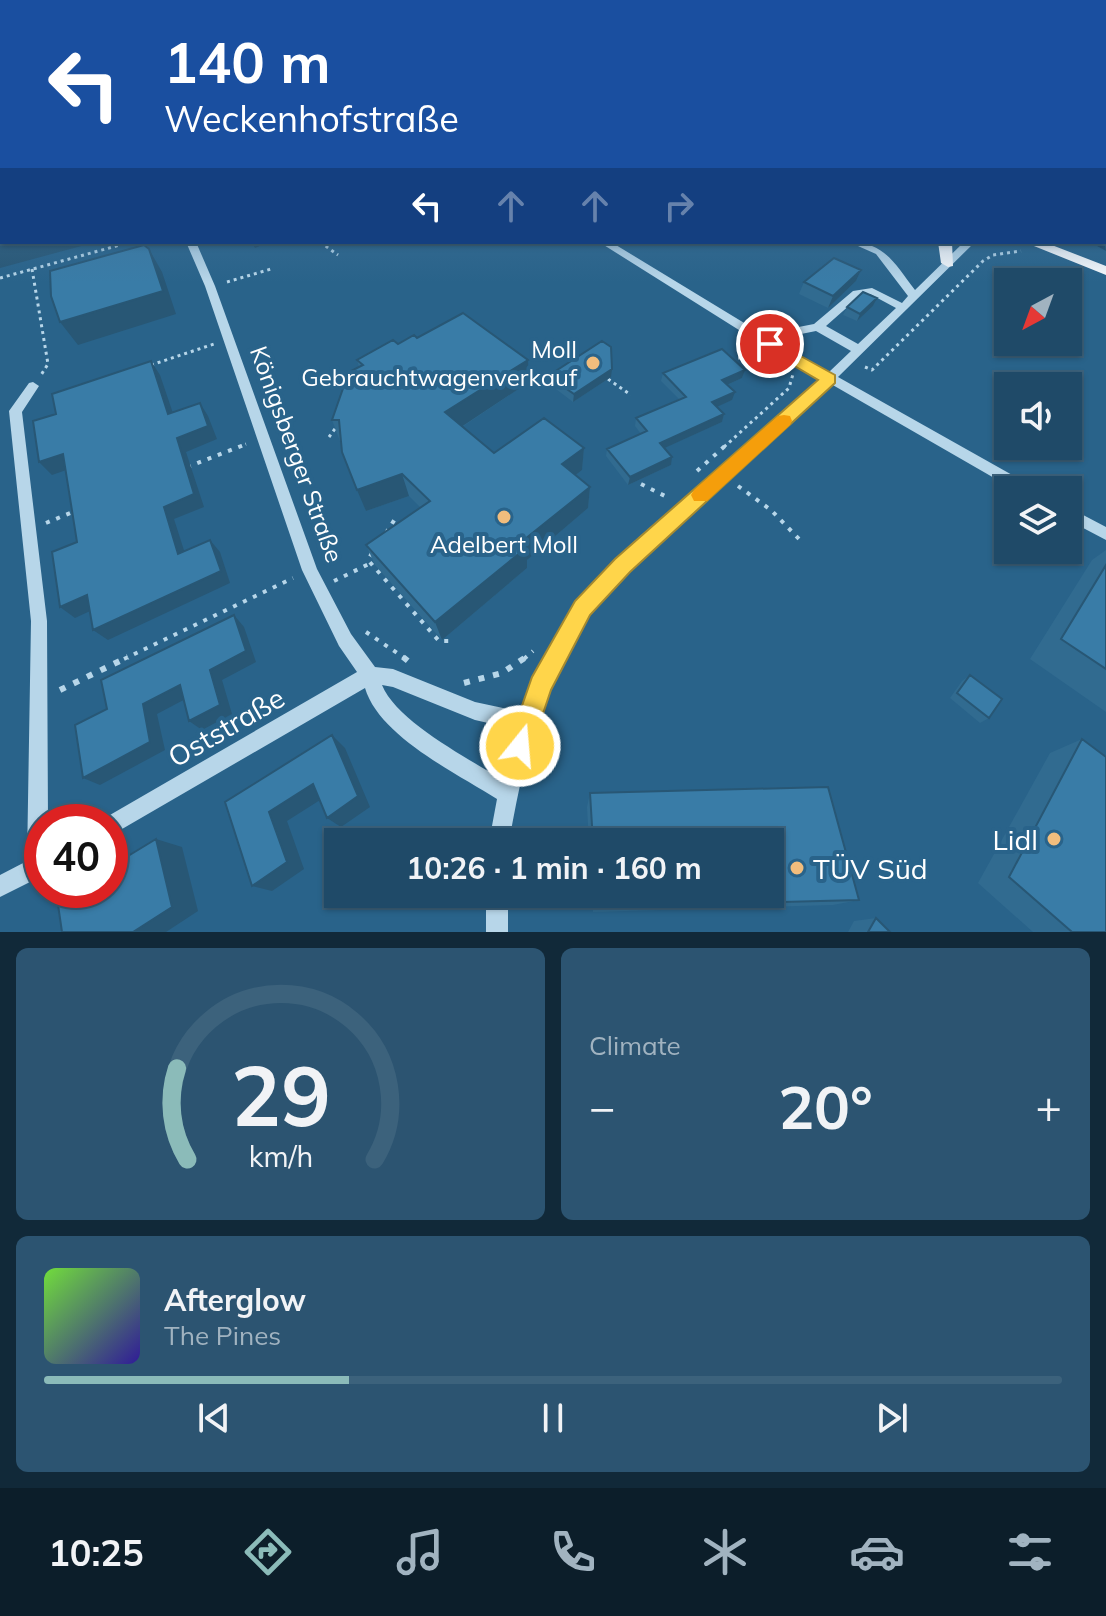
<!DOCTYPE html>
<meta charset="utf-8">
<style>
:root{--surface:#1f4a68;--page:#2c5471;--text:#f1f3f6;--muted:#a1b3c0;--line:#3c627c;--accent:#8bbbb9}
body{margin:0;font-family:Mulish,sans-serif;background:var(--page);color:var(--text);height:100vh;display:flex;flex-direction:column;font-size:30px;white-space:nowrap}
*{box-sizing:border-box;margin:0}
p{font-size:26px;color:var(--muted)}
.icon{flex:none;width:44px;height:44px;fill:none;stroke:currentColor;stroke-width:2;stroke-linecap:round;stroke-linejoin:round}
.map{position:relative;height:932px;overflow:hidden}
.drawer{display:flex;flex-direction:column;gap:16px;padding:16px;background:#112939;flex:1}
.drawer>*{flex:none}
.top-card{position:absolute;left:0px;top:0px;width:1106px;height:244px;box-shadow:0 2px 6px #0004,0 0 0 2px var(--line);background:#1a4fa0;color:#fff;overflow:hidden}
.needle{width:52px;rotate:221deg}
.buttons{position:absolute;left:994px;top:268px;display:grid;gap:16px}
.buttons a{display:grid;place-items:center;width:88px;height:88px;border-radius:0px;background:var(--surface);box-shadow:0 2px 6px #0004,0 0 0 2px var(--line);font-size:40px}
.speed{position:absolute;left:24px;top:804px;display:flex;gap:16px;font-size:40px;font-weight:700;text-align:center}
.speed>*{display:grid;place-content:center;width:104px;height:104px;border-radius:50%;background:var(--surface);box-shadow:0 2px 6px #0004,0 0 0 2px var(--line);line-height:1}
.speed .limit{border:12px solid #d22;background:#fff;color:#111}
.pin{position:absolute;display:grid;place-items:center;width:68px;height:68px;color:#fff;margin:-34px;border:4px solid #fff;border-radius:50%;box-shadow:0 2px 8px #0007}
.me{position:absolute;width:88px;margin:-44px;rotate:17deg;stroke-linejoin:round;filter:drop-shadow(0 0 6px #0008)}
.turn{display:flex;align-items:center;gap:28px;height:168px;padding:0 32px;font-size:36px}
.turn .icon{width:104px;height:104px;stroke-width:2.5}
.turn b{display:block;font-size:56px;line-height:68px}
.lanes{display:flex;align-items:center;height:76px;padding:0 32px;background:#0003;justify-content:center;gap:40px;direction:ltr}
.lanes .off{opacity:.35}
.big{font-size:60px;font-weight:700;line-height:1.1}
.drawer .widget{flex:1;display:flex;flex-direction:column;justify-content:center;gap:12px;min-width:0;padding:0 28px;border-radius:12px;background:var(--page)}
.drawer .dial{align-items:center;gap:0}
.dial svg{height:208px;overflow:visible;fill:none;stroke:var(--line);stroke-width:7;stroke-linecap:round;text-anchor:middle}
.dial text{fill:var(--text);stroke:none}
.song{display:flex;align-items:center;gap:24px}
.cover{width:96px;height:96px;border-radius:12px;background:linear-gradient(135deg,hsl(100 70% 55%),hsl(250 70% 35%))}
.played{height:8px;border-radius:4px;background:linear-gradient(90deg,var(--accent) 30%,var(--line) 30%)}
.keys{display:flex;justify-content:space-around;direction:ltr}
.heat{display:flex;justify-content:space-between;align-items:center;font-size:44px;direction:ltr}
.drawer .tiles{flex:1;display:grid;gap:16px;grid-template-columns:1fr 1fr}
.widget:last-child{grid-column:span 2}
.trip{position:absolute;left:324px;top:828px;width:460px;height:80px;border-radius:0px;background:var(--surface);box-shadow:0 2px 6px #0004,0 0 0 2px var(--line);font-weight:700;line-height:80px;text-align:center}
.tab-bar{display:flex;height:128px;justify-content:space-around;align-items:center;background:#0c1e2a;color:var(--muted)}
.tab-bar .icon{width:56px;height:56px}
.tab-bar .on{color:var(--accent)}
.tab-bar b{font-size:36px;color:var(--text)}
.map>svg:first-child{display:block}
</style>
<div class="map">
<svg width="1106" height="932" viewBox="0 0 1106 932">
<rect width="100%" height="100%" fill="#29638a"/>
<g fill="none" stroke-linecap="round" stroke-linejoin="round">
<!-- canal -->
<path fill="#1d4b6b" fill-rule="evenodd" d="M1104,238L1106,251L1090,242H1104Z"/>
<!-- path-far2 -->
<path stroke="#b7d6e9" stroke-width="3" stroke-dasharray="3 4" stroke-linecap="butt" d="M320,242L338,255
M32,269L48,364L41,375
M0,278L131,242
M227,282L271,269
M738,358H759
M151,365L214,344
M865,367L872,370L983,261L993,255L1021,251
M608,379L631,395
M329,437L337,426
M239,447L246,444
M724,447L789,388L793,374"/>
<!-- path-far1 -->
<path stroke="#b7d6e9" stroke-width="4" stroke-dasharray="4 7" stroke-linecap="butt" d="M187,467L244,445
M697,471L726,445
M641,484L667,497
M738,486L771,510L800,540
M46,523L75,511
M386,533L395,519
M372,553L368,560L439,641H453
M334,581L371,563
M366,632L406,659
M124,659L293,578
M524,659L533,651"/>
<!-- path -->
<path stroke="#b7d6e9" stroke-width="6" stroke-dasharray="6 9" stroke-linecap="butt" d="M403,657L408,661
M464,683L502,673L526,657
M60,690L128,657"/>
<!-- minor -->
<path fill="#b7d6e9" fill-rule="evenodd" d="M186,242H196L215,286L317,569L351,634L375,667L393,669L475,702L522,712C536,671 555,632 581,598C618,549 670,512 716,473C753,443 787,411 822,379L766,347L599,242H611L769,338L778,331L814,324L853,291L872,288L902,303L908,296L876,254L849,242C885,242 895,264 915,290L964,242H975L838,377L1032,486L1034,490H1015L831,384C797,417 764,449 728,479C675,525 616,569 578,629C538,693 522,769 509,842H489L497,799C456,773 379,736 365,688L110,836V822H101L103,819L357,672L339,646L302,570L205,286ZM870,294L896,308L858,344L826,326L860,296ZM816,331L851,351L829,372L778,343L786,337ZM382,685L393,687L475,720L515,729L501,779C468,758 397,722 382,685Z
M33,382L39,386L22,412L47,621L48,822H42V876L0,897V875L27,861L31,621L9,411L29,383Z
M1068,507L1106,527V540L1068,520Z
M486,894H508V932H486Z"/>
<!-- major -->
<path fill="#fafcfe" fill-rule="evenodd" d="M938,242H952L953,266L948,267L941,263Z
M1024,242H1044L1106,266V275Z"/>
</g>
<!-- wall -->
<path fill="#316b90" d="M861,270L856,281L828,308L799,294L804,282Z
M877,298L873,306L857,321L843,315L847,307Z
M417,338L529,382L462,427L494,453L584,448L582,470L576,475L590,487L588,508L527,560V568L442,640L375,565L366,545L421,508L409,496L366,511L332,420L350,376L349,372L359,367L357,360Z
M745,370L742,378L727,385L732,400L717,406L724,414L722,422L664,448L671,465L628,485L606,456L607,449L641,434L635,426L636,418L679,399L661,381L663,373Z
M548,376L611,377L573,402L548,383Z
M1106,550V712L1030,659L1092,560Z
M970,675L989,718L980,723L950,698L962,681Z
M1082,739L1106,932H1033L978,883L1050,753Z
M828,787L859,900L833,905L593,912L592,894H770V842H589L587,807L590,793Z
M876,918L890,932H848L854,921Z"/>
<!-- shaded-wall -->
<path fill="#285775" d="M0,228H2V242H84L85,245L0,268Z
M252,242H269L255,248Z
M149,249L162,272L176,314L78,345L60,322Z
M861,270L856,281L828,308L833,296Z
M877,298L873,306L857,321L860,314Z
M528,360L529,382L449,435L445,412Z
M151,361L160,375L178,428L168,414Z
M612,369L611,377L573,402L574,394Z
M745,370L742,378L720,388L722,380Z
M735,392L732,400L710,410L712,402Z
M200,403L208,416L217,439L186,452L204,507L174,519L189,566L178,554L164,507L177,438Z
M724,414L722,422L658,451L660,443Z
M584,448L582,470L562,486V464Z
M63,454L75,467L52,475L39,462Z
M672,457L671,465L628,485L630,477Z
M402,474L409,496L366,511L357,490Z
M590,487L588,508L527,560V568L442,640L435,622L520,543Z
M210,540L220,552L230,583L108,640L93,630Z
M87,595L101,606L75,618L60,607Z
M234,615L244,627L256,662L222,680L232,714L202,730L189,721Z
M180,685L193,695L157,714L165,750L100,785L83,778L143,704Z
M332,735L345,748L370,807L341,827L327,818Z
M313,784L328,795L287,821L304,869L272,891L252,886L269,812Z
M156,839L182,847L198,911L166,932H133Z"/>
<!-- building -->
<path fill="#397ca7" stroke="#285775" stroke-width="2" d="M0,152H2V228H0Z
M144,245L149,249L163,291L60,322L51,296L50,271Z
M834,258L861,270L833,296L804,282Z
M863,292L877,298L860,314L847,307Z
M463,313L528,360L445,412L494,453L544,418L584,448L562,464L590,487L520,543L526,548L435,622L366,545L430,501L402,474L357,490L342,452L339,420H332L347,377L352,375L349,372L363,365L357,360L393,340L398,344L414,335L417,338Z
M602,341L611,347L612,369L574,394L548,376Z
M722,349L745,370L722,380L735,392L712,402L724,414L660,443L672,457L630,477L607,449L647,431L636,418L686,397L663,373Z
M151,361L168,414L200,403L208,426L177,438L194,494L164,507L178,554L210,540L221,571L93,630L87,595L60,607L52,552L77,542L63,454L39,462L33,421L56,414L52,394Z
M1106,565V669L1061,639Z
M234,615L246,651L210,670L220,705L189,721L180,685L143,704L150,742L83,778L75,725L107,709L101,680Z
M970,675L1002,699L989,718L957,693Z
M332,735L358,796L327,818L313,784L269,812L287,862L252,886L225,802Z
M1082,739L1106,757V932H1072L1009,877Z
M828,787L859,900L597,907L596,894H770V842H593L590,793Z
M156,839L172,907L133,932H62L57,898L71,890H110V867Z
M876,918L890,932H868Z"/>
<!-- sky -->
<linearGradient id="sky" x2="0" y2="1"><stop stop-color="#17364c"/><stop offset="0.54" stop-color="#437198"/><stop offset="1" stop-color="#437198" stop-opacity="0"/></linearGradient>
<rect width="1106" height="282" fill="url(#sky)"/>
<!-- route -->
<path fill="#ffd54a" stroke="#a68a30" stroke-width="2" d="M770,339L835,375V383L630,572L590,615L551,690L529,755L520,759L511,755L508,746L532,677L575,601L615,559L818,380L764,348L762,344Z"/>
<!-- slow -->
<path fill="#f59e0b" d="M784,415L790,416L792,421L790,425L707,501H694L691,495L694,490L778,416Z"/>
<!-- markers -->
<g fill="#f1bd7d" stroke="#29638a" stroke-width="3">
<circle cx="593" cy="363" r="8"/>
<circle cx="504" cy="517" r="8"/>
<circle cx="1054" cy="839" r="8"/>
<circle cx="797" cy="868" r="8"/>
</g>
<g text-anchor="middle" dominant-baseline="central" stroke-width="8" stroke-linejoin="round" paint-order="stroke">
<!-- poi labels -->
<g font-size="24" fill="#fff" stroke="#29638a" text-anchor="end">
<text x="577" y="349">Moll<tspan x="577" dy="28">Gebrauchtwagenverkauf</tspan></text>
<text x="504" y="544" text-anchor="middle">Adelbert Moll</text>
</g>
<!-- street labels -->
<g font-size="24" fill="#fff" stroke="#29638a">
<text transform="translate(297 454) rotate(70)">Königsberger Straße</text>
</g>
<!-- near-street labels -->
<g font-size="28" fill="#fff" stroke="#29638a">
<text transform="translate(226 727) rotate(-30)">Oststraße</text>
</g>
<!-- near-poi labels -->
<g font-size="28" fill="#fff" stroke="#29638a" text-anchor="end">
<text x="1038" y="839">Lidl</text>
<text x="813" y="868" text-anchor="start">TÜV Süd</text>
</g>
</g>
</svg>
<div class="buttons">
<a><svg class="needle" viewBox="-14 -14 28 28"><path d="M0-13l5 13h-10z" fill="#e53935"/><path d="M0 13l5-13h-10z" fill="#a1b3c0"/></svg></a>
<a><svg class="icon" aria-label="sound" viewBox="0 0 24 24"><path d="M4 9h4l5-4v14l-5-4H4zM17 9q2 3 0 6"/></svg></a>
<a><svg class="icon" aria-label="layers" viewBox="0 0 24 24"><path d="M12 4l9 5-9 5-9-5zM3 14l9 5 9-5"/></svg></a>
</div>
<div class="speed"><div class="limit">40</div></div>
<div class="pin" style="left:770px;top:344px;background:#d93025"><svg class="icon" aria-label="arrive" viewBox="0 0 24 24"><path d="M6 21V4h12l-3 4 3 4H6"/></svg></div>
<svg class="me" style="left:520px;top:746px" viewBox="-20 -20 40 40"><circle r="17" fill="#ffd54a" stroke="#fff" stroke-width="3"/><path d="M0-11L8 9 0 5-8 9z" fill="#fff"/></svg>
<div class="trip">10:26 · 1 min · 160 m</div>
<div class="top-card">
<div class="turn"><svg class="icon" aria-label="left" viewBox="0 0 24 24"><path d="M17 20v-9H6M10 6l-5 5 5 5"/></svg><div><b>140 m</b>Weckenhofstraße</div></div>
<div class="lanes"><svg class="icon" aria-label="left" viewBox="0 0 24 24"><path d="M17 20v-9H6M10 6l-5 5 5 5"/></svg><svg class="icon off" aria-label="ahead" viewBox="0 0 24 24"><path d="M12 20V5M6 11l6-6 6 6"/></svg><svg class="icon off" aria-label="ahead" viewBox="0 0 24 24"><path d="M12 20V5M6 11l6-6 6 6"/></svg><svg class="icon off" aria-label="right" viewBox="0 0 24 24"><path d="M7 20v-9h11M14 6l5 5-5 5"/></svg></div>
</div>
</div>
<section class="drawer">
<div class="tiles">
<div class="widget dial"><svg viewBox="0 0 100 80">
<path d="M14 69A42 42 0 1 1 86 69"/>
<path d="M14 69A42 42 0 0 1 10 34" stroke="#8bbbb9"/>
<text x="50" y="56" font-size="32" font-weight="700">29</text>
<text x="50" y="72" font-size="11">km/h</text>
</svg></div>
<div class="widget"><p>Climate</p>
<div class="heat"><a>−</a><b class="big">20°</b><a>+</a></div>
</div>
<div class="widget">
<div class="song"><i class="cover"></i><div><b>Afterglow</b><p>The Pines</p></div></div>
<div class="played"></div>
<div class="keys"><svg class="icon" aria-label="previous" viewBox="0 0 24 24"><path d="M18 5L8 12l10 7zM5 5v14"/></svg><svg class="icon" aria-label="pause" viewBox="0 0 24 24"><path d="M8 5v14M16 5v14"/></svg><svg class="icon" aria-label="next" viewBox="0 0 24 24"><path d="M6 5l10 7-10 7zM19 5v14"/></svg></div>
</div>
</div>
</section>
<nav class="tab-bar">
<b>10:25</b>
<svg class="icon on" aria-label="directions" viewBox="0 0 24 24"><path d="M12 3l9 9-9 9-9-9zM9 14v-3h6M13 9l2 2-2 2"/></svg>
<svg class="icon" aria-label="music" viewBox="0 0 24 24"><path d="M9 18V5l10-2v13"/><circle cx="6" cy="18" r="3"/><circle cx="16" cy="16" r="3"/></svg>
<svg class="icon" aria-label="phone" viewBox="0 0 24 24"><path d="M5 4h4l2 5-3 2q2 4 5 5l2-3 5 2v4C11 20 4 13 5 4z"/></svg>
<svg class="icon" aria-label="climate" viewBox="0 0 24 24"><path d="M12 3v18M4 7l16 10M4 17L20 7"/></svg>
<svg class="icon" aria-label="car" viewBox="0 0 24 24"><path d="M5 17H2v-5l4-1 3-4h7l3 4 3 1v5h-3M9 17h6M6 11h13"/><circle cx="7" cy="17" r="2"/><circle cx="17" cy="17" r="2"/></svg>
<svg class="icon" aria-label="filters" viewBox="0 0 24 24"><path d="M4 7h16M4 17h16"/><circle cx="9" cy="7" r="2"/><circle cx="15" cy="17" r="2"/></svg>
</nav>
